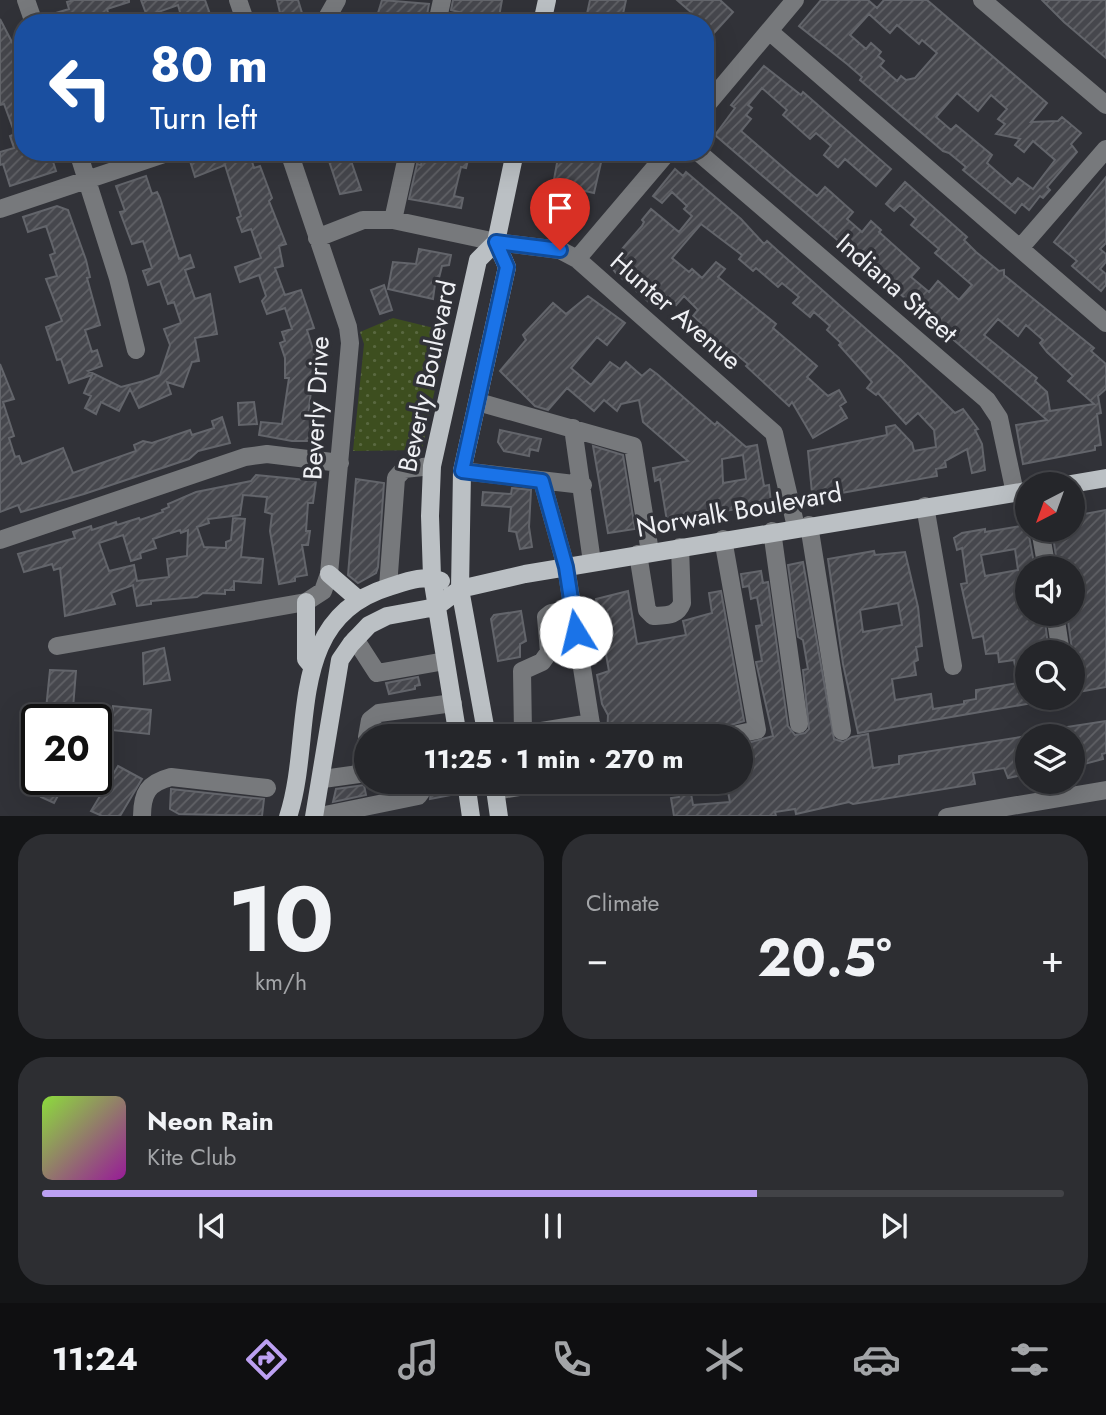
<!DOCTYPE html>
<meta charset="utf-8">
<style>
:root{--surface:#25262a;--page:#2d2e32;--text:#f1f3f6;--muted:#a3a5a8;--line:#424347;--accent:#bca0f2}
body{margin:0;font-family:Jost,sans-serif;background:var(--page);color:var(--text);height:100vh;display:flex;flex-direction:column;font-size:26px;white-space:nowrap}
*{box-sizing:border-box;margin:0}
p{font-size:23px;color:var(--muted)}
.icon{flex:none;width:38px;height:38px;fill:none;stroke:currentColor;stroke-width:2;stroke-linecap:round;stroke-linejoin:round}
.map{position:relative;height:816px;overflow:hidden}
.side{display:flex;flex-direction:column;gap:18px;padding:18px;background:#141517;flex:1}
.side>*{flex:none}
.hud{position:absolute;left:14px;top:14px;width:700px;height:147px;border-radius:28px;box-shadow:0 7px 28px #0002,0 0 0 2px var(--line);background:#1a4fa0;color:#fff;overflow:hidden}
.needle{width:46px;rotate:221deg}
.controls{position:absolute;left:1015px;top:472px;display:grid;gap:14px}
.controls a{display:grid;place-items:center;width:70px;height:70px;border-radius:50%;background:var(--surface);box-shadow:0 7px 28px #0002,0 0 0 2px var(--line);font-size:35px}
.speed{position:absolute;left:21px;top:704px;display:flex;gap:14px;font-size:35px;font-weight:700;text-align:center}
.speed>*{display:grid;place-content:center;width:91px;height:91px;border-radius:50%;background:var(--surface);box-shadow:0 7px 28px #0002,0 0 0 2px var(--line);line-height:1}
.speed .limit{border:4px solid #111;border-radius:10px;background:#fff;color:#111}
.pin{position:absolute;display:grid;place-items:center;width:60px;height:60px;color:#fff;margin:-72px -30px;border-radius:50% 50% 50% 0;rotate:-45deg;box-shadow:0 0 7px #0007}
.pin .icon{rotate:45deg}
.me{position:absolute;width:77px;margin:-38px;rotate:351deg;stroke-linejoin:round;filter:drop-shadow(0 0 5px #0008)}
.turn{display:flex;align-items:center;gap:24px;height:147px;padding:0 21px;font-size:32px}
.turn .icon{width:91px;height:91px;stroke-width:2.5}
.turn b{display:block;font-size:49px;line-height:60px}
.big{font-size:52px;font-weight:700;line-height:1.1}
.side .widget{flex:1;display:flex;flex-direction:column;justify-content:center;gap:10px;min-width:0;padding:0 24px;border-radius:28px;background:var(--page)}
.side .dial{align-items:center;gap:0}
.dial b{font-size:91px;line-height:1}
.song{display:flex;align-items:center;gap:21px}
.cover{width:84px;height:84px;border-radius:10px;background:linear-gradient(135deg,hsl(90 70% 55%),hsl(300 70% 35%))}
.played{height:7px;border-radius:4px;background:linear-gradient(90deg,var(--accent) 70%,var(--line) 70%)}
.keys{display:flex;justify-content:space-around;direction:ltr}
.heat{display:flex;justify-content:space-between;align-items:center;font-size:38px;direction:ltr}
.side .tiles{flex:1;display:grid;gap:18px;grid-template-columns:1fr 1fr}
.widget:last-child{grid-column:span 2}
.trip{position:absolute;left:354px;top:724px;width:399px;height:70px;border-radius:35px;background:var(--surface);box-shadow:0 7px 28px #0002,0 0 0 2px var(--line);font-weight:700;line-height:70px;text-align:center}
.tabs{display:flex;height:112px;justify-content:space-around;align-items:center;background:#0f0f11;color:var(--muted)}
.tabs .icon{width:49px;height:49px}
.tabs .active{color:var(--accent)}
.tabs b{font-size:32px;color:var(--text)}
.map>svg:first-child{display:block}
</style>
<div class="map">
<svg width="1106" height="817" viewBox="0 0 1106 817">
<defs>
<pattern id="green-dots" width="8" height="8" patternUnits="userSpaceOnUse" patternTransform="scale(1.75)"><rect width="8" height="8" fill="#3d4e1f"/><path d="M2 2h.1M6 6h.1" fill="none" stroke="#596840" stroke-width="1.8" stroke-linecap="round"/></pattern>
<pattern id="building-hatch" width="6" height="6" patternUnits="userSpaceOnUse" patternTransform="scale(1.75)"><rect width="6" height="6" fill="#46474d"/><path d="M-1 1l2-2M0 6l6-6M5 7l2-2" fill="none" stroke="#616267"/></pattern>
</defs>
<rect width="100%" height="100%" fill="#313238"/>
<!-- green -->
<path fill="url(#green-dots)" d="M393,318L442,330L439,339L445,342L422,450L353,451L364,344L360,332Z"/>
<!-- building -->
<path fill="url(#building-hatch)" stroke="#63656b" stroke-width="2" fill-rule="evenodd" d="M74,0H129V2L107,9L109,16L95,23H59L56,13L69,9L67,2Z
M141,0H205L212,20L183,23L178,5L147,16Z
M277,0H298L302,13L281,17Z
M382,0L429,4L426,20L401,15L400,23H375Z
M453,0H502L498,22L451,10Z
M590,0H626L621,23H585Z
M677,0H720L733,12L705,43V23H686L693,14Z
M821,0H868L877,8L884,0H927L1047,103L1031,122L1058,121L1062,117L1081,133L1071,144L1077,152L1047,187L1050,190L1043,198L1040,196L1029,210L1022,204L1015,213L963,170L966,167L949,153L943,151L860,80L862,77L847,64L799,26ZM869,14L890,33L897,25L919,44L922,40L937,53L915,78L906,80L901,76L897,81L880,66L884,61L878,56L881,52L871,43L866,49L850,35ZM957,93L978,111L991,95L1007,109L998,119L1005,124L996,134L1020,139L1015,145L1024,152L1033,141L1055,160L1033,189L1018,178L1012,185L987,163L992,155L956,125L951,130L936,117Z
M1042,0H1106V58L1064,22Z
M0,19L14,46L23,75L20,76L23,85V152H50L56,171L10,186L3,164L0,165V152L14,148L10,136L15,134L4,104L0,105Z
M764,66L801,95L803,92L891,169L876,186L845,159L838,167L824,155L831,146L816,133L810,139L783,115L787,110L762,88L748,105L752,108L746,115L751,119L741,131L793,176L817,196L825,187L853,212L847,219L862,232L871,221L881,230L879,232L919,268L911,277L929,292L938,281L959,300L972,285L935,253L939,249L911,225L916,219L900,205L894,211L886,204L905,182L967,237L964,240L976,252L999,271L1004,270V275L1094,348L1091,351L1106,364V389L1098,396L1101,413L1097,414L1101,445L1095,446V450L1023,464L1016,425L1047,420L715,135L735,108L731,105ZM998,319L1018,336L1026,325L1043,340L1040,343L1047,352L1073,376L1068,381L1094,404L1050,411L1047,392L1035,381L1037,378L984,335Z
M218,152H249L254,168L260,166L272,198L269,201L286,244L279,246L283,266L275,268L285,295L301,290L314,328L307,330L315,356L308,417H313V441H292L259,435L261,422L282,424L289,378H285V358L280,343L285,341L282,332L292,329L285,308L267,314L262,301L266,296L259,275L240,282L235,267L261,258L251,229L242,232L237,218L241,216L225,165L195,177L190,161Z
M326,152H348L361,190L340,194Z
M449,152H470L466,168L461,167L454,196L463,198L461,208L409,199L417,164L421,165L424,153L448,158Z
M559,152L603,154L594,193L576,189L573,201L551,196Z
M675,169L683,176L686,172L741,219L764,244L767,241L777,250L900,359L955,413L963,409L978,429L975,430L982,444L985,470L972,473L967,449L945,461L946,467L936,469L937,476L841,493L840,488L812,493L808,451L887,435L886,427L895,425L912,443L914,451L936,447L934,430L918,413L906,424L878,393L876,395L867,388L872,382L839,345L841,343L827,330L830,326L814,312L810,317L793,303L799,297L782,283L778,287L756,268L753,271L739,259L742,255L701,224L672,258L689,272L692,269L702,278L716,262L725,269L718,277L776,324L773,328L817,366L807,377L828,396L839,390L846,402L840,406L847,418L813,438L792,402L789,406L746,366L748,364L731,350L728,353L699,325L701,323L693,316L698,310L684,296L676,305L660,291L650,303L616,273L609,264L642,226L644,222L642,220L651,209L679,232L692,216L684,209L687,206L672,192L662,203L653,196Z
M146,176L152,194L157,192L160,198L179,259L190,255L194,267L185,270L195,299L210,294L217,334L195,338L199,361L192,362L183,387L167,382L171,394L139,408L130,389L119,411L101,402L96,414L85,408L91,396L84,393L92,375L69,383L61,359L57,360L46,327L62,321L46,279L57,276L50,255L55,253L46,226L28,232L23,217L57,206L68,210L86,260L90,277L87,278L100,325L85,330L92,352L97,350L102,366L88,371L121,387L144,381L160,375L170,345L164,329L181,323L174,302L168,304L160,281L148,285L143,271L152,268L143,241L132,244L120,212L125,211L116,186Z
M1106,177V243L1100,249L1106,254V262L1100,269L1106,274V285L1101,291L1072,266L1077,261L1054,242Z
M419,249L451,255L449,265L442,266L439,278L436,277L433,299L388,289L393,262L416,264Z
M384,285L392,310L380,314L371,290Z
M588,296L625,323L607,345L597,337L571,368L591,385L610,362L620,369L626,362L642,376L650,369L657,374L715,425L717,422L746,447L757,445L764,486L769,485L771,503L667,521L660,479L655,481L653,468L688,461L643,422L639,400L621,404L617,411L604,400L594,411L567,388L548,410L535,406L500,371L526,340L523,335L553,303L566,314ZM743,455L746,479L723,483L722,459Z
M0,364L14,399L3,402L14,436L9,438L15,457L19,456L22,464L63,448L73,473L136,451L134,445L143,441L152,443L190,430L192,435L214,428L212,421L222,417L230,443L198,451L189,459L84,494L21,512L18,505L0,512Z
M254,402L257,424L239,425L238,403Z
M500,430L541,439L538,451L530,449L529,456L504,451L498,442Z
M593,446L623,455L635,529L608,533Z
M256,475L316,481L313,503H308L306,531H310L308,545H302L307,575L295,577V581L279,584L270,531L272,514L265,512L267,497L243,495L240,515L208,519L209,523L197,527L204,547L226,548V542L231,540L233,518L245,519L241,557L263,559L261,583L234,581V590H225V594L203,593L197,597L151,601V604L137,606L133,585L111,593L115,604L65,616L60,568L54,570L52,564L24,572L18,554L75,538L73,532L91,526L92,530L116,522L117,525L139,518L140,520L163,512L162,510L169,507L168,504L196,492L251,481ZM180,530L181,533L188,530L187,556L167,559L169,577L137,581L134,565L109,571L99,543L123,535L131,561L141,558L140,553L156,548L153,539Z
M356,479L384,483L378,567L376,573L358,583L348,575Z
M512,488L531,490L529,527L532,547L520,549L516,532L509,531L511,507L482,505L483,492L511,494Z
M1106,510V687L1078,692L1067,614H1073V569H1058L1052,530H1073V516Z
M1027,525L1035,569H1027V614H1044L1049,653H1027V704L858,733L843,664L828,559L874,551L875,555L905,552L918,607L922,646L916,647L918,660L914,662L916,675L892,679L895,700L931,694L933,709L964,704V701L976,699V690L1018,683L1014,660L999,662L998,653L986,654L983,636L973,638L961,584L967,583L962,548L957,550L954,538L962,533L985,529V532ZM1015,549L1018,570L985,576L981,555ZM898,603L902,625L863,632L860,610Z
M803,562L834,739L843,742L852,737L868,734L873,768L899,764V756L1027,736V774L1008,778L1004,768L973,773L975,784L853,804L849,802L796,814L795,809L775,812L776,816H674L671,798L679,797L676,784L689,782L693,805L730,802L726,782H740V745L773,736L756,662L762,661L756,626L762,625L757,597L751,599L749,586L743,587L741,574L761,571L763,583L768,582L788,726L795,735L805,733L809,729L803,670L808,669L803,640L798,637L788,565Z
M628,591L637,644L686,635L683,621L712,613L709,593L721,591L744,721L691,737H607L608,715L602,704L597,675L609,671L596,599Z
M521,611L526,641L520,644V657L498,661L491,619L494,615Z
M164,648L170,680L144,684L143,653Z
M50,670L76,671L73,708L113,712V706L151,710L149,734L112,730L111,736L96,734V719H45Z
M418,677L420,685L415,686V689L389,694L386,683Z
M1106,721V753L1102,754L1103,759L1073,767V737H1061L1060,728Z
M118,766L142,779L120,816H102L91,811Z
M51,779H67L54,803L41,797Z
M432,782H449L451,795L430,799Z
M364,785L366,795L333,802L336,789Z
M171,789L264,799L262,816L179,814L170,809Z"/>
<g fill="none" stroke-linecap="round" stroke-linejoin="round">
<!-- minor -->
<path stroke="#77797c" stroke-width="18" d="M26,0L34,23
M238,0L246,23
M982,0L1106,105
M324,23L337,0
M437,23L442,0
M769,31L1106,323
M705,107L795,0
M78,152L118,278L136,350
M698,152L987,400L999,418L1015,493
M0,209L170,152
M393,220L408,152
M317,238L363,220H393L496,242L560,250L577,259L774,433L796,527
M1020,248L1106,149
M577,259L668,152
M478,402L633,446L650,552
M573,428L592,562
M462,471L583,485
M542,481L566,567L593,737
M925,506L953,666
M809,525L842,731
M1040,530L1047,569
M772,531L799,724
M723,539L757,730L724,737
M0,540L245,457L267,454L340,463
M638,554L647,610L653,616C665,615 677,617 682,603L680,547
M388,587L396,478L404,469L432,466
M1055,614L1061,653
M355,639L377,673L445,661
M57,646L306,602L323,591L329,574L350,343L348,327L289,152
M523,733L522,671L542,662L549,652L546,617L551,613L572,609
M367,737L370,720L379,713L453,703
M504,737L591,723
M360,774L366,743
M323,779L366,773
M495,791L549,782
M142,817C142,793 148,783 171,777L267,788
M315,817L418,796L421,792V782
M947,817L1106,790"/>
<!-- major -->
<path stroke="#bbc0c4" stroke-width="18" d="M542,23L547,0
M1065,485L1106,478
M329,574L359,600
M306,602V659L311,665
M458,737L432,577L430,516L432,466L478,260L496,242L515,152
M487,737L460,589L462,471L507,267L496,242
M466,782L471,817
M494,782L499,817
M288,817C315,735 283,619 389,587C405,582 425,574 441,581
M314,817L340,660L351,644L369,625L387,616L436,607L460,589L525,574L1027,491"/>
</g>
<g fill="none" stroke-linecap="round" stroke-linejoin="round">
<defs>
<path id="route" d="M560,250L496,242L507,267L462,471L542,481L566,567L576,632"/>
</defs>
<!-- route casing -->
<use href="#route" stroke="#114b97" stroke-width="18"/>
<!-- route -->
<use href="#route" stroke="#1a73e8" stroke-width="12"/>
</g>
<g text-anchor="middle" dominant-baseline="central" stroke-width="7" stroke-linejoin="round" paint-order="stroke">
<!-- street labels -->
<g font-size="26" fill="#eff0f4" stroke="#313238">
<text transform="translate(897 288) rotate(41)">Indiana Street</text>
<text transform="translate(676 311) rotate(41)">Hunter Avenue</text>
<text transform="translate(427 376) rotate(-78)">Beverly Boulevard</text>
<text transform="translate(316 408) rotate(-87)">Beverly Drive</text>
<text transform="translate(739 510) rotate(-10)">Norwalk Boulevard</text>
</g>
</g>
</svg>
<div class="controls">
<a><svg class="needle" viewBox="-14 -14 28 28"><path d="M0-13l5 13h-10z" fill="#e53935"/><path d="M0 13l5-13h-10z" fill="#a3a5a8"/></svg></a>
<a><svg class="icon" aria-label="sound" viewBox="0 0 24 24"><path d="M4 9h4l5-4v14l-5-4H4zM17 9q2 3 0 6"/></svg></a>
<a><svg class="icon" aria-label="search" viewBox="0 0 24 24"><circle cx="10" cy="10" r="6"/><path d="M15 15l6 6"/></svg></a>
<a><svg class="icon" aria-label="layers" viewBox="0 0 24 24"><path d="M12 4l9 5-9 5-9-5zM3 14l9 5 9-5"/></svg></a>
</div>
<div class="speed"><div class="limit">20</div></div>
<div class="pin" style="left:560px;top:250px;background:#d93025"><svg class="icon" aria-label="arrive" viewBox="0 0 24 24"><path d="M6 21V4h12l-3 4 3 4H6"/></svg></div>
<svg class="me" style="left:576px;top:632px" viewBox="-20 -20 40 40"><circle r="19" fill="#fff"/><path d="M0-13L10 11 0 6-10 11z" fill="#1a73e8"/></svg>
<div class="trip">11:25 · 1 min · 270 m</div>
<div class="hud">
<div class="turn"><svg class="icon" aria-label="left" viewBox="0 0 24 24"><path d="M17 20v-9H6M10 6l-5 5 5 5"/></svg><div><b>80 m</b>Turn left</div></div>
</div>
</div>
<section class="side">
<div class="tiles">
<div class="widget dial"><b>10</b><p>km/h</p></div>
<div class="widget"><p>Climate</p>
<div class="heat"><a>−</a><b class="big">20.5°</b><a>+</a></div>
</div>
<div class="widget">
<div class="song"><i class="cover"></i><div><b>Neon Rain</b><p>Kite Club</p></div></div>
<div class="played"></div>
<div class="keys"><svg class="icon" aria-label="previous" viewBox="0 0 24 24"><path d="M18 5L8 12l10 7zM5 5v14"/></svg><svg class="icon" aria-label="pause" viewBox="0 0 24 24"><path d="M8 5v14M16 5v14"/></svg><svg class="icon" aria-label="next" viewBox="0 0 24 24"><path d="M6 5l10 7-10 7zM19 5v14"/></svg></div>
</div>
</div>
</section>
<nav class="tabs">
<b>11:24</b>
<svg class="icon active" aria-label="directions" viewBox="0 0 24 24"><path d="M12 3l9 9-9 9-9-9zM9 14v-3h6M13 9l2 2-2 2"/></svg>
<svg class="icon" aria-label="music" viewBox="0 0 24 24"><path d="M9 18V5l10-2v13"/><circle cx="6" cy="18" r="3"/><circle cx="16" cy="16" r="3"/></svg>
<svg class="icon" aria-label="phone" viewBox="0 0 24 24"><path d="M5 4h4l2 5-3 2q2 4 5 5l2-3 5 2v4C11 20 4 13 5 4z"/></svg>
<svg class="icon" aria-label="climate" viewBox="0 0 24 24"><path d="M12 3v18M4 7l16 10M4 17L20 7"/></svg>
<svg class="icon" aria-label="car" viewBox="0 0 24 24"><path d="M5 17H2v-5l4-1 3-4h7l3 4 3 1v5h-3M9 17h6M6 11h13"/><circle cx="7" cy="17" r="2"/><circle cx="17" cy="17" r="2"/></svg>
<svg class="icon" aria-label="filters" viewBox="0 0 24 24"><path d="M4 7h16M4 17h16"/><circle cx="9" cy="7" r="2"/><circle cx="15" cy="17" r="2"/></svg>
</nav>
